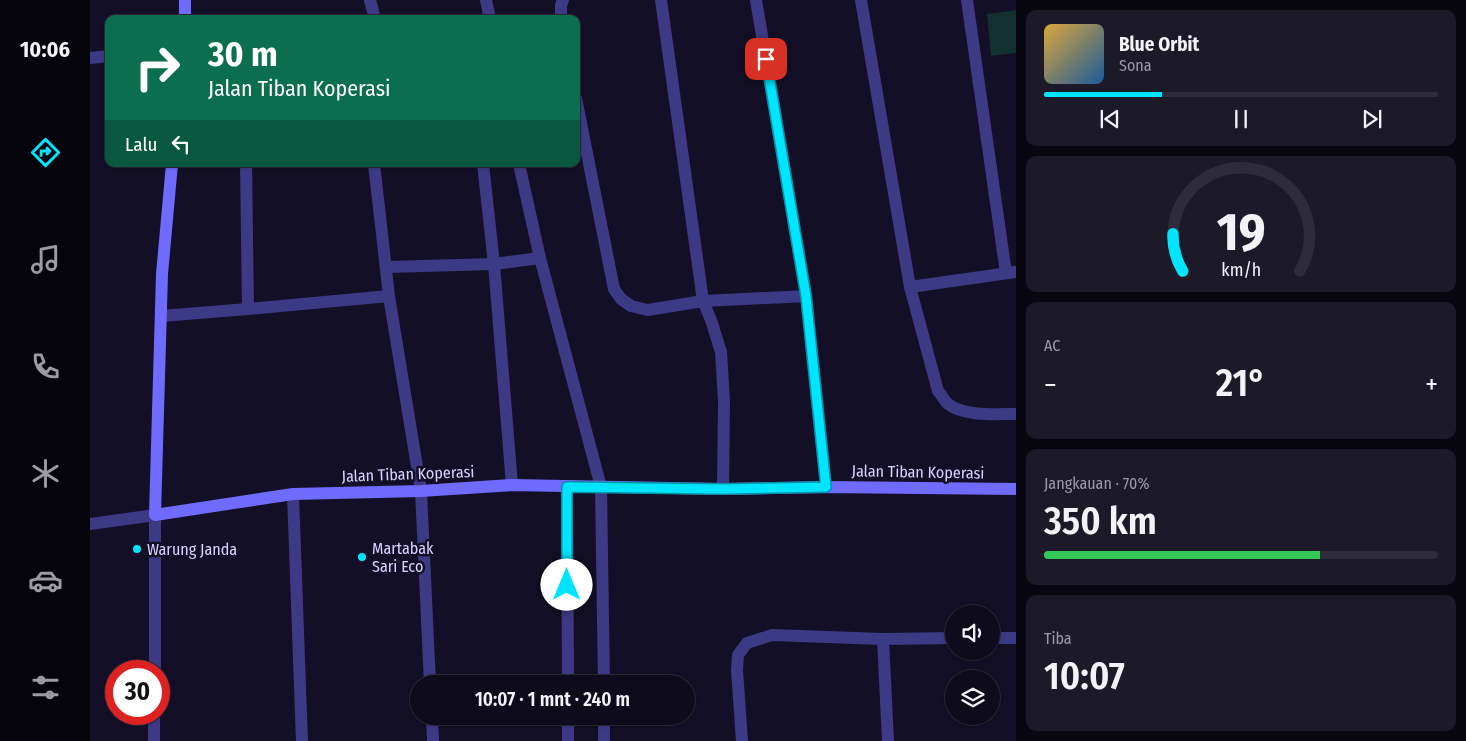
<!DOCTYPE html>
<html lang="id">
<meta charset="utf-8">
<style>
:root{--surface:#0e0b1c;--page:#1c1929;--text:#f1f3f6;--muted:#9b9ba3;--line:#2e2b3b;--accent:#00e5ff}
body{margin:0;font-family:"Fira Sans Condensed",sans-serif;background:var(--page);color:var(--text);height:100vh;display:flex;flex-direction:column;font-size:19px;white-space:nowrap}
*{box-sizing:border-box;margin:0}
p{font-size:16px;color:var(--muted)}
.icon{flex:none;width:28px;height:28px;fill:none;stroke:currentColor;stroke-width:2;stroke-linecap:round;stroke-linejoin:round}
.map{position:relative;flex:1;overflow:hidden}
.drawer{display:flex;flex-direction:column;gap:10px;padding:10px;background:#08060f;width:450px}
.drawer>*{flex:none}
.guide{position:absolute;left:15px;top:15px;width:475px;height:152px;border-radius:10px;box-shadow:0 1px 4px #0004,0 0 0 1px var(--line);background:#0b6e4f;color:#fff;overflow:hidden}
.controls{position:absolute;left:855px;top:605px;display:grid;gap:10px}
.controls a{display:grid;place-items:center;width:55px;height:55px;border-radius:50%;background:var(--surface);box-shadow:0 1px 4px #0004,0 0 0 1px var(--line);font-size:25px}
.speed{position:absolute;left:15px;top:660px;display:flex;gap:10px;font-size:25px;font-weight:700;text-align:center}
.speed>*{display:grid;place-content:center;width:65px;height:65px;border-radius:50%;background:var(--surface);box-shadow:0 1px 4px #0004,0 0 0 1px var(--line);line-height:1}
.speed .limit{border:8px solid #d22;background:#fff;color:#111}
.pin{position:absolute;display:grid;place-items:center;width:42px;height:42px;color:#fff;margin:-21px;border-radius:10px;box-shadow:0 2px 8px #0006}
.me{position:absolute;width:55px;margin:-28px;rotate:0deg;stroke-linejoin:round;filter:drop-shadow(0 0 4px #0008)}
.turn{display:flex;align-items:center;gap:18px;height:105px;padding:0 20px;font-size:22px}
.turn .icon{width:65px;height:65px;stroke-width:2.5}
.turn b{display:block;font-size:35px;line-height:42px}
.then{display:flex;align-items:center;height:48px;padding:0 20px;background:#0003;gap:10px;font-size:19px}
.big{font-size:38px;font-weight:600;line-height:1.1}
.drawer .card{flex:1;display:flex;flex-direction:column;justify-content:center;gap:8px;min-width:0;padding:0 18px;border-radius:10px;background:var(--page)}
.drawer .dial{align-items:center;gap:0}
.dial svg{height:130px;overflow:visible;fill:none;stroke:var(--line);stroke-width:7;stroke-linecap:round;text-anchor:middle}
.dial text{fill:var(--text);stroke:none}
.song{display:flex;align-items:center;gap:15px}
.cover{width:60px;height:60px;border-radius:8px;background:linear-gradient(135deg,hsl(40 70% 55%),hsl(210 70% 35%))}
.played{height:5px;border-radius:2px;background:linear-gradient(90deg,var(--accent) 30%,var(--line) 30%)}
.keys{display:flex;justify-content:space-around;direction:ltr}
.heat{display:flex;justify-content:space-between;align-items:center;font-size:28px;direction:ltr}
.charge{height:8px;border-radius:4px;background:linear-gradient(90deg,#34c759 70%,var(--line) 0)}
.trip{position:absolute;left:320px;top:675px;width:285px;height:50px;border-radius:25px;background:var(--surface);box-shadow:0 1px 4px #0004,0 0 0 1px var(--line);font-weight:600;line-height:50px;text-align:center}
main{display:flex;flex:1;min-height:0}
.menu{display:flex;flex-direction:column;width:90px;justify-content:space-around;align-items:center;background:#06040b;color:var(--muted)}
.menu .icon{width:35px;height:35px}
.menu .current{color:var(--accent)}
.menu b{font-size:22px;color:var(--text)}
.map>svg:first-child{display:block}
</style>
<main>
<nav class="menu">
<b>10:06</b>
<svg class="icon current" aria-label="directions" viewBox="0 0 24 24"><path d="M12 3l9 9-9 9-9-9zM9 14v-3h6M13 9l2 2-2 2"/></svg>
<svg class="icon" aria-label="music" viewBox="0 0 24 24"><path d="M9 18V5l10-2v13"/><circle cx="6" cy="18" r="3"/><circle cx="16" cy="16" r="3"/></svg>
<svg class="icon" aria-label="phone" viewBox="0 0 24 24"><path d="M5 4h4l2 5-3 2q2 4 5 5l2-3 5 2v4C11 20 4 13 5 4z"/></svg>
<svg class="icon" aria-label="climate" viewBox="0 0 24 24"><path d="M12 3v18M4 7l16 10M4 17L20 7"/></svg>
<svg class="icon" aria-label="car" viewBox="0 0 24 24"><path d="M5 17H2v-5l4-1 3-4h7l3 4 3 1v5h-3M9 17h6M6 11h13"/><circle cx="7" cy="17" r="2"/><circle cx="17" cy="17" r="2"/></svg>
<svg class="icon" aria-label="filters" viewBox="0 0 24 24"><path d="M4 7h16M4 17h16"/><circle cx="9" cy="7" r="2"/><circle cx="15" cy="17" r="2"/></svg>
</nav>
<div class="map">
<svg width="926" height="741" viewBox="0 0 926 741">
<rect width="100%" height="100%" fill="#130f26"/>
<!-- green -->
<path fill="#12302f" d="M926,10V53L901,56L897,14Z"/>
<g fill="none" stroke-linecap="round" stroke-linejoin="round">
<!-- lane -->
<path stroke="#3d3a85" stroke-width="12" d="M0,58L19,56"/>
<!-- street -->
<path stroke="#3d3a85" stroke-width="12" d="M280,0L285,19
M396,0L400,19
M571,0L613,301L621,320L631,352L634,402L633,489
M666,0L716,296L736,487
M771,0L820,287L848,391C851,394 854,400 857,403C873,417 907,414 926,414
M877,0L916,273
M471,19V5L473,0
M486,98L524,289L531,299L541,306L558,310L613,301L716,296
M284,164L299,296L331,491L340,684
M393,164L404,264L422,485
M429,164L450,258L511,487L514,684
M297,267L404,264L450,258
M820,287L926,272
M158,309L299,296
M71,316L158,309L156,164
M477,487L478,684
M203,494L212,741
M0,524L65,515V671
M901,638H926
M793,639L798,741
M342,716L343,741
M478,716V741
M514,716V741
M64,741V714
M652,741L647,670L648,655L657,643L682,635L793,639L864,638"/>
<!-- secondary -->
<path stroke="#6f6bff" stroke-width="12" d="M95,19V0
M82,164L72,274L65,515L203,494L331,491L422,485L633,489L736,487L926,489"/>
</g>
<g fill="none" stroke-linecap="round" stroke-linejoin="round">
<defs>
<path id="route" d="M477,585V487L633,489L736,487L716,296L676,59"/>
</defs>
<!-- route casing -->
<use href="#route" stroke="#0095a6" stroke-width="12"/>
<!-- route -->
<use href="#route" stroke="#00e5ff" stroke-width="9"/>
</g>
<!-- markers -->
<g fill="#00e5ff" stroke="#130f26" stroke-width="2">
<circle cx="47" cy="549" r="5"/>
<circle cx="272" cy="557" r="5"/>
</g>
<g text-anchor="middle" dominant-baseline="central" stroke-width="5" stroke-linejoin="round" paint-order="stroke">
<!-- street labels -->
<g font-size="16" fill="#d9d4ff" stroke="#130f26">
<text transform="translate(828 472) rotate(1)">Jalan Tiban Koperasi</text>
<text transform="translate(318 474) rotate(-2)">Jalan Tiban Koperasi</text>
</g>
<!-- poi labels -->
<g font-size="16" fill="#d9d4ff" stroke="#130f26" text-anchor="start">
<text x="282" y="548">Martabak<tspan x="282" dy="18">Sari Eco</tspan></text>
<text x="57" y="549">Warung Janda</text>
</g>
</g>
</svg>
<div class="controls">
<a><svg class="icon" aria-label="sound" viewBox="0 0 24 24"><path d="M4 9h4l5-4v14l-5-4H4zM17 9q2 3 0 6"/></svg></a>
<a><svg class="icon" aria-label="layers" viewBox="0 0 24 24"><path d="M12 4l9 5-9 5-9-5zM3 14l9 5 9-5"/></svg></a>
</div>
<div class="speed"><div class="limit">30</div></div>
<div class="pin" style="left:676px;top:59px;background:#d93025"><svg class="icon" aria-label="arrive" viewBox="0 0 24 24"><path d="M6 21V4h12l-3 4 3 4H6"/></svg></div>
<svg class="me" style="left:477px;top:585px" viewBox="-20 -20 40 40"><circle r="19" fill="#fff"/><path d="M0-13L10 11 0 6-10 11z" fill="#00e5ff"/></svg>
<div class="trip">10:07 · 1 mnt · 240 m</div>
<div class="guide">
<div class="turn"><svg class="icon" aria-label="right" viewBox="0 0 24 24"><path d="M7 20v-9h11M14 6l5 5-5 5"/></svg><div><b>30 m</b>Jalan Tiban Koperasi</div></div>
<div class="then">Lalu<svg class="icon" aria-label="left" viewBox="0 0 24 24"><path d="M17 20v-9H6M10 6l-5 5 5 5"/></svg></div>
</div>
</div>
<section class="drawer">
<div class="card">
<div class="song"><i class="cover"></i><div><b>Blue Orbit</b><p>Sona</p></div></div>
<div class="played"></div>
<div class="keys"><svg class="icon" aria-label="previous" viewBox="0 0 24 24"><path d="M18 5L8 12l10 7zM5 5v14"/></svg><svg class="icon" aria-label="pause" viewBox="0 0 24 24"><path d="M8 5v14M16 5v14"/></svg><svg class="icon" aria-label="next" viewBox="0 0 24 24"><path d="M6 5l10 7-10 7zM19 5v14"/></svg></div>
</div>
<div class="card dial"><svg viewBox="0 0 100 80">
<path d="M14 69A42 42 0 1 1 86 69"/>
<path d="M14 69A42 42 0 0 1 8 46" stroke="#00e5ff"/>
<text x="50" y="56" font-size="32" font-weight="700">19</text>
<text x="50" y="72" font-size="11">km/h</text>
</svg></div>
<div class="card"><p>AC</p>
<div class="heat"><a>−</a><b class="big">21°</b><a>+</a></div>
</div>
<div class="card"><p>Jangkauan · 70%</p><b class="big">350 km</b><div class="charge"></div></div>
<div class="card"><p>Tiba</p><b class="big">10:07</b></div>
</section>
</main>
